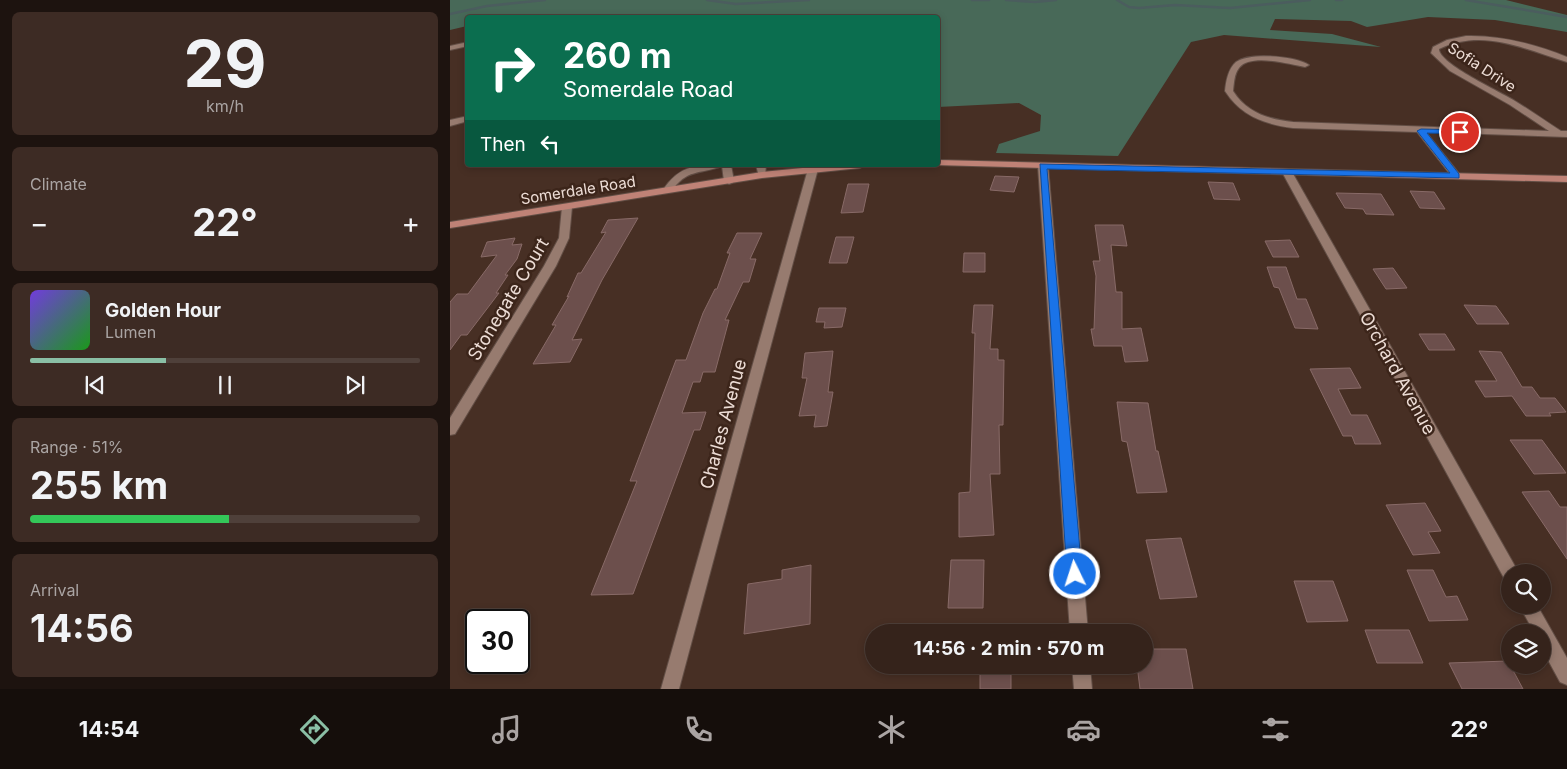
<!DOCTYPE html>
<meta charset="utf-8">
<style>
:root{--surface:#35231b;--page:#3d2b24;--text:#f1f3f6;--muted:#aaa4a3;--line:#4f403a;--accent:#8abfa5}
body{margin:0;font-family:Inter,sans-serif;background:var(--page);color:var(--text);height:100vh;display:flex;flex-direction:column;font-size:19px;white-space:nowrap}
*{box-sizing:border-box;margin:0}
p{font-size:16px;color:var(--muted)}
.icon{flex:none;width:28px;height:28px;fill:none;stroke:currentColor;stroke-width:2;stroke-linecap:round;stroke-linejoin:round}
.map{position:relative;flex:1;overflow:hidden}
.details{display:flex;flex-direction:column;gap:12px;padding:12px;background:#1d130f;width:450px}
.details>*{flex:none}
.hud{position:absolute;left:15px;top:15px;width:475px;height:152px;border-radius:5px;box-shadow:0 2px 8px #0003,0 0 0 1px var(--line);background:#0b6e4f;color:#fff;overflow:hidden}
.buttons{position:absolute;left:1051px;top:564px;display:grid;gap:10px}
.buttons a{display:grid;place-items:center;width:50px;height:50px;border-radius:50%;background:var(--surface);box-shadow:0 2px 8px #0003,0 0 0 1px var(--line);font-size:25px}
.speed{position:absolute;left:15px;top:609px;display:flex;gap:10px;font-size:25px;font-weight:700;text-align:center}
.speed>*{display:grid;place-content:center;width:65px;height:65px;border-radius:50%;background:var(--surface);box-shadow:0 2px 8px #0003,0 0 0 1px var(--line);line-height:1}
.speed .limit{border:2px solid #111;border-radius:8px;background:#fff;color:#111}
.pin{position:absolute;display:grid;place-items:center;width:42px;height:42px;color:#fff;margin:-21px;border:2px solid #fff;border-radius:50%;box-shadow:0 1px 5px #0007}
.me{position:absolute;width:55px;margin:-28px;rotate:356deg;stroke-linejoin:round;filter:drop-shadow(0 0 4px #0008)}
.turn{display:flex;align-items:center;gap:18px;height:105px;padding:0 15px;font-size:22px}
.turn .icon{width:65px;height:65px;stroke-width:2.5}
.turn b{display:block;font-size:35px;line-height:42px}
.then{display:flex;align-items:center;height:48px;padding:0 15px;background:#0003;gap:10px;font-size:19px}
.big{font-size:38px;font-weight:700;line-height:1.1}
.details .widget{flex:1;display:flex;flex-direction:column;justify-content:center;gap:8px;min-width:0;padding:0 18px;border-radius:8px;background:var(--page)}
.details .dial{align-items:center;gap:0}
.dial b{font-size:65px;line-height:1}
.song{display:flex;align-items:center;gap:15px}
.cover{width:60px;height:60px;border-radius:8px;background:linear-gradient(135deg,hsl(260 70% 55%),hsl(120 70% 35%))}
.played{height:5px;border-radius:2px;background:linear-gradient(90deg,var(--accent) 35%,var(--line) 35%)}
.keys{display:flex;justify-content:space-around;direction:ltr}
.heat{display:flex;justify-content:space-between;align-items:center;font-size:28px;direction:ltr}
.charge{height:8px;border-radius:4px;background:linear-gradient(90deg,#34c759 51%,var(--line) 0)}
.trip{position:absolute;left:415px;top:624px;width:288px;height:50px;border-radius:25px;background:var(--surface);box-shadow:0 2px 8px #0003,0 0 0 1px var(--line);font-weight:700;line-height:50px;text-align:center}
.menu{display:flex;height:80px;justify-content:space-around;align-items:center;background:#150e0b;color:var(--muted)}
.menu .icon{width:35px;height:35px}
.menu .current{color:var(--accent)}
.menu b{font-size:22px;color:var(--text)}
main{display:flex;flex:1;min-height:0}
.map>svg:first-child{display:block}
</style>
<main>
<section class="details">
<div class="widget dial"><b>29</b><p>km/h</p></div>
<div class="widget"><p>Climate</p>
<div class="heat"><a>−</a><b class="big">22°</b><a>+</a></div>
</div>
<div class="widget">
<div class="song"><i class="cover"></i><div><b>Golden Hour</b><p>Lumen</p></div></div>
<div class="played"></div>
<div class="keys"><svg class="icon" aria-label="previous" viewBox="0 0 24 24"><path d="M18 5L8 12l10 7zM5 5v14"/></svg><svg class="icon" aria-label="pause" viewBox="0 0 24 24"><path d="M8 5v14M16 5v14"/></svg><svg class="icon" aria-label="next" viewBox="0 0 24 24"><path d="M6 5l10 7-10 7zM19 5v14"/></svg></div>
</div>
<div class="widget"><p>Range · 51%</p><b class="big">255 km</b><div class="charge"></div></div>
<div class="widget"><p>Arrival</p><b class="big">14:56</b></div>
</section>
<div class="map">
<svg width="1117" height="689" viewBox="0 0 1117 689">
<rect width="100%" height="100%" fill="#472f24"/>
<!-- forest -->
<path fill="#486958" d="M0,0H1056L1117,15V32L1045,20L978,17L917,27L901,21L825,19L820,30L882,34L931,47L774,35L741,42L668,156L546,153L549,144L590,131L591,115L569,103L488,107V18H147L133,14L85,18H18L17,26L0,30Z"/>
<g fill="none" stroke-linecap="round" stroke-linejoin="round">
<!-- stream -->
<path stroke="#4b5d5e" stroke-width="2.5" d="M257,0L286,4L359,0
M522,0H539
M556,0L585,2L606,0
M667,0L679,7L689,8L725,5L780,8L860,0
M886,0H892
M1016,0L1117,17
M0,14L37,6L95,0"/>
</g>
<!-- building -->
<path fill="#6c4f4c" stroke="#886a67" d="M545,176L569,177L564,192L540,190Z
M758,182L783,183L790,200L764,199Z
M398,184H419L413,212L391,213Z
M960,191L984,192L995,209L970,208Z
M886,193L931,194L944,215L916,214L913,209L895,208Z
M188,218L152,280L122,340L132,339L120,362L83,364L106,325H102L119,296L117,297L128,273H131L156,232L151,233L158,220Z
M645,225H673L677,246L661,245L666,292H672V329L691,328L698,361L675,362L672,346H644L641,329H644L646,276L643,261H650Z
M287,233H312L300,259H306L299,282H293L275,320H279L265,372H253L250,382H243L232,413L256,412L250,430H244L183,594L141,595L187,481H180L226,360H236L253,313L265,289H267L280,253H277Z
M386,237H404L397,263H379Z
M65,238L62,245L72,244L67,259L55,275H58L46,293H49L17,335H11L0,350V302L7,294H18L47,255L31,257L37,242Z
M840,240L849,257H823L815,241Z
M514,253H535V272H513Z
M817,267H836L847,299H856L868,329L845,328L829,288L824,287Z
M943,268L957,288L936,289L923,269Z
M524,305H543L540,349H548V360H554L553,425H549L550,474H540L544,535L509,537V493L520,492L525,333H522Z
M1014,305L1046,306L1059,324H1027Z
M369,308H396L392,327L374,328L375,322H366Z
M969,334H995L1005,350H979Z
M383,351L378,392H383L377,426L364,427L366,415L349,416L357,378H352L355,353Z
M1029,351L1051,352L1072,387H1082L1090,398H1105L1116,412L1099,413L1101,416H1076L1062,396L1035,397L1025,381H1047Z
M900,368L911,388L888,389L901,415H917L931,444H905L902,436H893L860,369Z
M667,402L698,403L706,451H708L717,492L687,493L677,442L672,441Z
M1060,440H1092L1116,473L1084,474Z
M1099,491L1110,507H1117V559L1072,492Z
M975,503L991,531L978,532L990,553L963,555L936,505Z
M731,538L747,597L710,599L696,540Z
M501,560H534L533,608H498Z
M361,565L360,624L294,634L298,584L332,579V570Z
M957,570H983L996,597L1007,596L1018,620L979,621Z
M844,581H883L898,621L857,622Z
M915,630H959L973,663H927Z
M694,649H736L743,689H690L687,665H694Z
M1058,661L1073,689H1012L999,663Z
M530,665H561V689H530Z"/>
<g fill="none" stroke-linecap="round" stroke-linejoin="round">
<defs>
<path id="minor" d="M1016,36C1051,35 1084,44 1117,57V62C1074,49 1033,28 989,49C989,64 1051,92 1065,101C1080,110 1095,121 1111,131H1117V137L976,132L1011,176L1006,179L1003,178L967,132L843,128C814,124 791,116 775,91C776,81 778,69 786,62C799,52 846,56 859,65L855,67C839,64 800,53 789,68C784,74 784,84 783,91C797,113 818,119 843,122L1099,131L1060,105L1000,71L981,53L983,47L997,40Z
M18,42V46L0,50V46Z
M18,116V121L0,126V120Z
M593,163L598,166L638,632H620L588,166Z
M281,165L284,181L282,183L279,184L274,181L272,166C249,175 237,168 221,192H215L213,190C231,162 251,165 281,165Z
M306,165H316L315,177H309Z
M363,166L368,169L229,689H211L358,169Z
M837,169L842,172L1066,568L1068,572H1060V580L1054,578L832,172Z
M117,204L122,207L119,238L106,266L5,434L0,435V418L94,266L109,238L112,207Z
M1069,605H1087L1117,658V685L1110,682L1092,649V632H1084Z
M622,665H640L642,689H624Z"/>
<path id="major" d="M488,160L1117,176V182L485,165H488Z
M383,165H415L410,168L312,178L0,228V222L312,172Z"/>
</defs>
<!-- minor casing -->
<use href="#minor" stroke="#624e45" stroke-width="2"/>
<!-- major casing -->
<use href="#major" stroke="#624e45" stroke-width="2"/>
<!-- minor -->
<use href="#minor" fill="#977b6f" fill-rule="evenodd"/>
<!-- major -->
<use href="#major" fill="#bf8276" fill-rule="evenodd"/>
</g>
<!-- route -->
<path fill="#1a73e8" stroke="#114b97" d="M971,129L1013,130L1014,132L1010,134L977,133L1009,174V178L597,169L632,574L630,579L625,581L619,579L617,574L590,164L1000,173L967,131Z"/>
<g text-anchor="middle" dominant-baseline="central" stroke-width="5" stroke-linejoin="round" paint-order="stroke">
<!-- far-street labels -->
<g font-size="15" fill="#edddd6" stroke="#3c251a">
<text transform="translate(1032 67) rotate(33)">Sofia Drive</text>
<text transform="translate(128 190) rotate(-9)">Somerdale Road</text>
</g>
<!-- street labels -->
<g font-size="18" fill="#edddd6" stroke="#3c251a">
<text transform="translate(58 299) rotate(-59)">Stonegate Court</text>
<text transform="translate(948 373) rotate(61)">Orchard Avenue</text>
<text transform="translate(273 424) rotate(-75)">Charles Avenue</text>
</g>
</g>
</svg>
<div class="buttons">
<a><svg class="icon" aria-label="search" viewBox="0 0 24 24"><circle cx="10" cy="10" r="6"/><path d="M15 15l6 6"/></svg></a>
<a><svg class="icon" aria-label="layers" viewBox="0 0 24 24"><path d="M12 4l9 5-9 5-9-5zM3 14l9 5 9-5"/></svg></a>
</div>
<div class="speed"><div class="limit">30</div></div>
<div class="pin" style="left:1010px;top:132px;background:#d93025"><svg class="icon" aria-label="arrive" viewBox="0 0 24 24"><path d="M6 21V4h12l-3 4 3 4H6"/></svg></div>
<svg class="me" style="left:625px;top:574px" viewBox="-20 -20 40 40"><circle r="17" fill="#1a73e8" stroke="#fff" stroke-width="3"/><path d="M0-11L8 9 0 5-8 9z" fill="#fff"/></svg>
<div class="trip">14:56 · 2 min · 570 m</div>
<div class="hud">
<div class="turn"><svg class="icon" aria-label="right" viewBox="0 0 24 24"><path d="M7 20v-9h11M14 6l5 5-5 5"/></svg><div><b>260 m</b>Somerdale Road</div></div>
<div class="then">Then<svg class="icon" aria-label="left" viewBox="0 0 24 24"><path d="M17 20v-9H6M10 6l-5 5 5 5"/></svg></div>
</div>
</div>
</main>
<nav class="menu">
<b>14:54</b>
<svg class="icon current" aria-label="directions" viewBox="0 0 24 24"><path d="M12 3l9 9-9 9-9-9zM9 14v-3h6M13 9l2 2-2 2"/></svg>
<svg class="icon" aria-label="music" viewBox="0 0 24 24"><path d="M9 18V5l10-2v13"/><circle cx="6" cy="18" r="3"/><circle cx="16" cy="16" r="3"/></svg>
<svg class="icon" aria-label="phone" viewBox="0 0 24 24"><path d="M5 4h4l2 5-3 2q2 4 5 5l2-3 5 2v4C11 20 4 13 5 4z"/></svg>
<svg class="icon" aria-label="climate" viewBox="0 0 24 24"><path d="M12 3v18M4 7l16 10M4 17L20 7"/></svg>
<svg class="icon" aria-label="car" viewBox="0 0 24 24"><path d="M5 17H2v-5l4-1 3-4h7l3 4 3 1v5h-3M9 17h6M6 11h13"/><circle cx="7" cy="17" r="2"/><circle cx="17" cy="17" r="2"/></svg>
<svg class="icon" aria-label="filters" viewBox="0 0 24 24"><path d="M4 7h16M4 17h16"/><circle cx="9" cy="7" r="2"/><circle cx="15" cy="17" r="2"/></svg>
<b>22°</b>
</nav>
